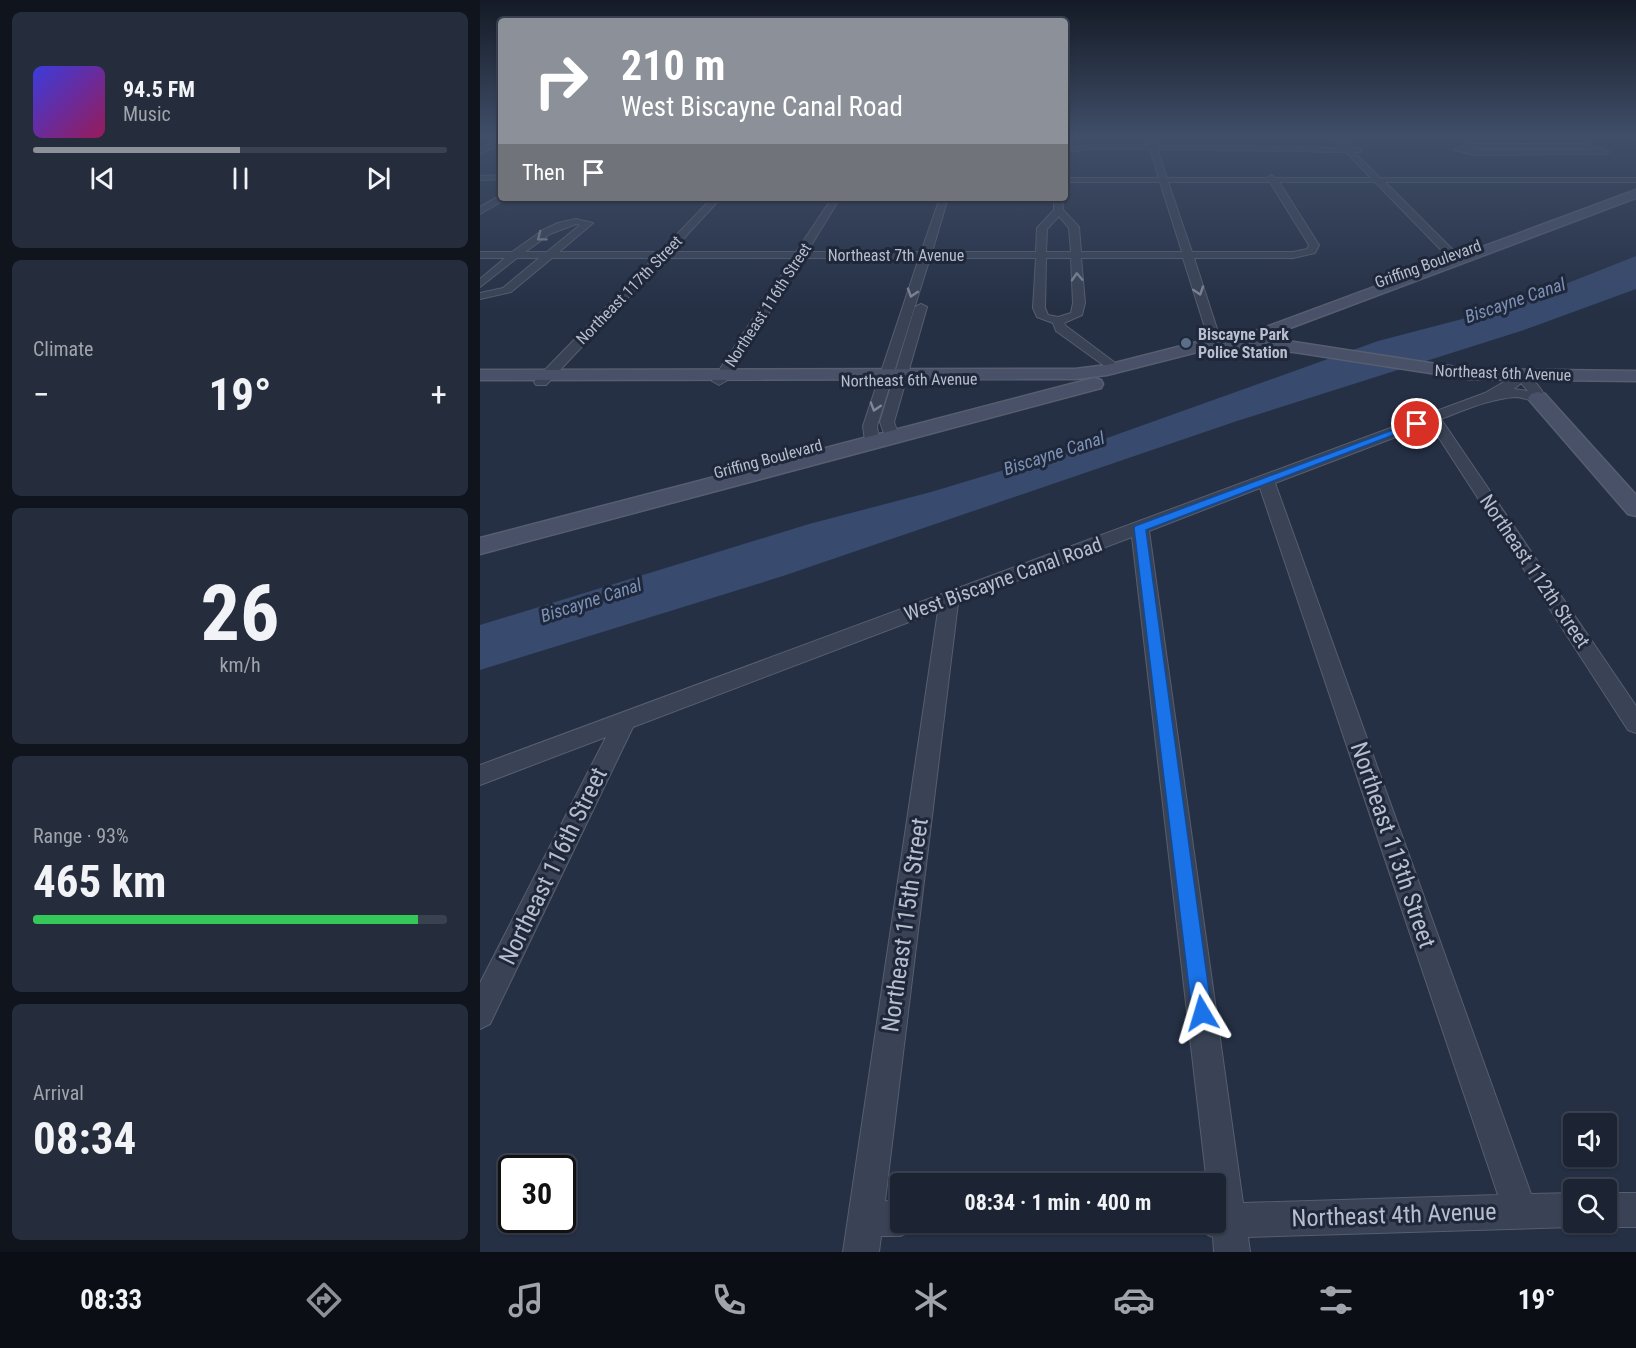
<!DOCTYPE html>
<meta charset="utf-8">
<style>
:root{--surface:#1c2434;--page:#252c3c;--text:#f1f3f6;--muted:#a0a4ac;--line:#3a414f;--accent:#8c9099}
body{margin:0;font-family:"Roboto Condensed",sans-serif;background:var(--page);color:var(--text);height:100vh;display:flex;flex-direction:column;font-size:22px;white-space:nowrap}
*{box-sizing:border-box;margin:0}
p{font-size:20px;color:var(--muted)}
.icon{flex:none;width:33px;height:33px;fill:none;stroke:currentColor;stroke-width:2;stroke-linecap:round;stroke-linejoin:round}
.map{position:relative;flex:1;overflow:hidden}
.drawer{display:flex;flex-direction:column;gap:12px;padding:12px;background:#0f141d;width:480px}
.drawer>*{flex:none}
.banner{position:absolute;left:18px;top:18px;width:570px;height:183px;border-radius:6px;box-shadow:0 2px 4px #0004,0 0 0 2px var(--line);background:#8c9099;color:#fff;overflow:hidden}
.buttons{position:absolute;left:1083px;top:1113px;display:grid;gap:12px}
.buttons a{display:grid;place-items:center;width:54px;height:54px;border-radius:6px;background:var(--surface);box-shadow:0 2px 4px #0004,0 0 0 2px var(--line);font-size:30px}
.speed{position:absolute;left:18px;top:1155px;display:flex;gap:12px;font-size:30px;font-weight:700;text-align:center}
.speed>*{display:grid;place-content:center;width:78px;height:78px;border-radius:50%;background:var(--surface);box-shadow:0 2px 4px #0004,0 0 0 2px var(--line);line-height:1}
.speed .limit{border:3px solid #111;border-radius:9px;background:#fff;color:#111}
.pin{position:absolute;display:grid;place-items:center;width:51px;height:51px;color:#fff;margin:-26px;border:3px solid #fff;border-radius:50%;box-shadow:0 2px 6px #0007}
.me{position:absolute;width:66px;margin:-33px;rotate:353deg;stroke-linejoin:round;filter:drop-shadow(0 0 4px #0008)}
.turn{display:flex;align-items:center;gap:21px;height:126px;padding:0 24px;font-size:27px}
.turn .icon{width:78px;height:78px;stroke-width:2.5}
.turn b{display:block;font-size:42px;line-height:51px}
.then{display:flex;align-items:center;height:57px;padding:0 24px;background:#0003;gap:12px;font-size:22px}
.big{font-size:45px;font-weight:700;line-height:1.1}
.drawer .tile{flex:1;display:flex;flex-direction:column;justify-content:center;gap:9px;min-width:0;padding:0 21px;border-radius:9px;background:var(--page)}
.drawer .dial{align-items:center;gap:0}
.dial b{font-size:78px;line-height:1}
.song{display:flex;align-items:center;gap:18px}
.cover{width:72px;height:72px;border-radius:9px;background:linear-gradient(135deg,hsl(240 70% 55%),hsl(330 70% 35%))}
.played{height:6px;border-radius:3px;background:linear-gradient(90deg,var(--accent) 50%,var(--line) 50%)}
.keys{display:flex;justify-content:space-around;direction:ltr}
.heat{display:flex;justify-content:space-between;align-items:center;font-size:33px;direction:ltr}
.charge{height:9px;border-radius:4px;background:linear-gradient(90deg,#34c759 93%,var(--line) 0)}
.trip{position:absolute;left:410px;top:1173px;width:336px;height:60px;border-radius:6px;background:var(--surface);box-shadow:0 2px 4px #0004,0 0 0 2px var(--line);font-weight:700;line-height:60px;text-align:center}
.dock{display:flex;height:96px;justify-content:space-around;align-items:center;background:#0b0e15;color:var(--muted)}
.dock .icon{width:42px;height:42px}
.dock .active{color:var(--accent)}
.dock b{font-size:27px;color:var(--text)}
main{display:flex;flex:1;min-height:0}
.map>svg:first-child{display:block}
</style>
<main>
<section class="drawer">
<div class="tile">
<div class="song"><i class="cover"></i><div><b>94.5 FM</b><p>Music</p></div></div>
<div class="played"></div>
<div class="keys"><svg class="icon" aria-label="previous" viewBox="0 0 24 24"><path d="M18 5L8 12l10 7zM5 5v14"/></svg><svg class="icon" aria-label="pause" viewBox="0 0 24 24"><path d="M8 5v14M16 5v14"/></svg><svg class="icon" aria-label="next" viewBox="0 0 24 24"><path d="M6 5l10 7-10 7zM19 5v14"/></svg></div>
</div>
<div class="tile"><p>Climate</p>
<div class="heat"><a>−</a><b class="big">19°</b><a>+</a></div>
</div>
<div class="tile dial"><b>26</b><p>km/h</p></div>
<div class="tile"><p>Range · 93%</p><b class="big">465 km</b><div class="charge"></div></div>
<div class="tile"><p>Arrival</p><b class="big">08:34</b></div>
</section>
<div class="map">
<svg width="1156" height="1252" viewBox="0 0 1156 1252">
<rect width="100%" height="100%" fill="#253045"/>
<!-- water -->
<path fill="#384a6d" d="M1156,256V289L1044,330L757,421L303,576L0,670V625L329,524L451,492L613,443L898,341L1032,306L1036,302L1028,299L1032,297L1045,300Z"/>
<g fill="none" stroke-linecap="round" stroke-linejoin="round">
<defs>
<path id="street" d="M666,135H673L676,145L861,148L850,135H857L870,148H880V152H874L900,178H1156V182H905L972,249L980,253L975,256L964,253L895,182H799L839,245L835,253L813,258H714L738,332L754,344L752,347H744L727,334L703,258H601L605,303L602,315L584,323L586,326L638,365L639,368L633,372L576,331L573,323L557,317L553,308L556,258H450L397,426L399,441L392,445L385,441L383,426L439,258H323L246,381L239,385L232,381L313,258H185L66,385H56L54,382L56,379L174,258H72L31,292L0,299V293L23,288L59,258H37L0,287V279L25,258H0V252H32L63,230L78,223L96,219L113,223L79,252H180L232,198H241L191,252H316L352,198H360L327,252H441L460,198H468L452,252H556L557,228L574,210V198H582L583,210L599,227L601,252H702L680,182H585V178H679L670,149H611L585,152V148L611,145H668ZM677,149L866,152L891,178H795L791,175L787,178H687ZM688,182H790L829,245L827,249L813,252H712ZM579,216L589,228L591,252H566L567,229ZM96,224L100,225L67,252H45L70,234ZM566,258H591L593,303L591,313L578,317L568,315L565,308Z
M21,139V144L0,154V149Z
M988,144H1108L1129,152L1125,154L995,155L974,150ZM989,148H1107L1112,150L986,149Z
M21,175V179L0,180V176Z
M21,195V198H25L24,200L0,214V207Z
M441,304L447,307L414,422L419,436L412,440L405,436L400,422L435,307Z
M1041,372C1050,375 1063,389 1065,398L1063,401C1053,403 1044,397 1035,397C1009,399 985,410 961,419L1156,706V733L1148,730L950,424L795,483L1051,1194L1094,1193V1222H1105L1094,1227L768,1237L770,1252H734L733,1237L724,1233L719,1222H735V1184H727L652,537L478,603L405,1201L420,1202V1222H436L432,1231L420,1236H401L399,1252H363L458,611L153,727L10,1024L0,1029V983L126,737L0,785V765L1005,393ZM1041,383L1048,391L1034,389ZM780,488L1018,1195L763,1203L669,531Z
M1126,1193H1156V1227H1126L1115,1222H1126Z"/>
<path id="secondary" d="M1156,190V198L781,339L814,342L989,369L1156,371V381L989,379L814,352L741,346L627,375L595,379L0,380V370L595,369L627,365L741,336L759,337Z
M614,378L621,380L623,384L621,388L0,554V538Z
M1058,392L1065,394L1156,495V516L1148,514L1051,402L1048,398L1051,394Z"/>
</defs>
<!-- street casing -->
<use href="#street" stroke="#565e6f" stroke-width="2"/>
<!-- secondary casing -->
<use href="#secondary" stroke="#565e6f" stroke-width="3"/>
<!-- street -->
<use href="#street" fill="#3a4355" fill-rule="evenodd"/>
<!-- secondary -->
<use href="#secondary" fill="#485168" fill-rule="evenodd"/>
</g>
<!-- one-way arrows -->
<defs><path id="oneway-chevron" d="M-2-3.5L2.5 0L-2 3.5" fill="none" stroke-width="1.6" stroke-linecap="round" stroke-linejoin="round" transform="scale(1.5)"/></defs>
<g stroke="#7f8798">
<use href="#oneway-chevron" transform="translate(61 237) rotate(143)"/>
<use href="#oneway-chevron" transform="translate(597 277) rotate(-93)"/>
<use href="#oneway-chevron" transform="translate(719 291) rotate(72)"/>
<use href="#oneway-chevron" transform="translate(432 293) rotate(108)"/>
<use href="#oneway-chevron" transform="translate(395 407) rotate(107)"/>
</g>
<!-- sky -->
<linearGradient id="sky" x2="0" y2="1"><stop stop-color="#141a26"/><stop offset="0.44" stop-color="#404e68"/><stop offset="1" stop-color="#404e68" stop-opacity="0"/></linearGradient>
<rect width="1156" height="310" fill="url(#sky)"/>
<!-- route -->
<path fill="#1a73e8" stroke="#114b97" stroke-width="1.5" d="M934,422L942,424L666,530L732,1013L729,1021L722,1024L715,1021L712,1013L654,528L655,526Z"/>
<!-- markers -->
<circle fill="#5c6f8a" stroke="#1f283a" stroke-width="2" cx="706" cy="343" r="6"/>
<g text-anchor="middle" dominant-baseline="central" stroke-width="6" stroke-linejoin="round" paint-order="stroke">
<!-- far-street labels -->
<g font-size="16" fill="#b8bece" stroke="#1f283a">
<text x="416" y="255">Northeast 7th Avenue</text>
<text transform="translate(948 264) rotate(-20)">Griffing Boulevard</text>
<text transform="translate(149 290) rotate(-46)">Northeast 117th Street</text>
<text transform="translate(288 305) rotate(-57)">Northeast 116th Street</text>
<text transform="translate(1023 373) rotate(2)">Northeast 6th Avenue</text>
<text transform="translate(429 380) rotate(-1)">Northeast 6th Avenue</text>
<text transform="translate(288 459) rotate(-15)">Griffing Boulevard</text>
</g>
<!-- far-poi labels -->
<g font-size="16" font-weight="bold" fill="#b8bece" stroke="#1f283a" text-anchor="start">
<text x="718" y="334">Biscayne Park<tspan x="718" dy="18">Police Station</tspan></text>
</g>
<!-- far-water labels -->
<g font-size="18" font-style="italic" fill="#7d91b7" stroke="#1f283a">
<text transform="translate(1035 300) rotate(-19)">Biscayne Canal</text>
<text transform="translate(574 453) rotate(-18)">Biscayne Canal</text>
<text transform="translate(111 600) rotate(-18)">Biscayne Canal</text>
</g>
<!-- street labels -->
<g font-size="20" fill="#b8bece" stroke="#1f283a">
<text transform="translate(1055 571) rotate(56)">Northeast 112th Street</text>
<text transform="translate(523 579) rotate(-20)">West Biscayne Canal Road</text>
</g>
<!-- near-street labels -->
<g font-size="24" fill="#b8bece" stroke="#1f283a">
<text transform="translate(913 845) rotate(71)">Northeast 113th Street</text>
<text transform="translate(73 866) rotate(-64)">Northeast 116th Street</text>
<text transform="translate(425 925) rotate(-82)">Northeast 115th Street</text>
<text transform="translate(914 1215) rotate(-2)">Northeast 4th Avenue</text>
</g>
</g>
</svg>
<div class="buttons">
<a><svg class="icon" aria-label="sound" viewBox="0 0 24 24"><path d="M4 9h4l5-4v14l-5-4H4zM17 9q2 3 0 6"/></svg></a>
<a><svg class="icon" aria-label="search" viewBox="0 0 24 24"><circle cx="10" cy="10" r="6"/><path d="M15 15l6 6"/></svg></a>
</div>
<div class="speed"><div class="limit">30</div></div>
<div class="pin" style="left:937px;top:424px;background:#d93025"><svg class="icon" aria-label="arrive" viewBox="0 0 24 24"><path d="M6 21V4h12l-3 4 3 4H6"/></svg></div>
<svg class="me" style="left:722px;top:1013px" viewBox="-20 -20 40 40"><path d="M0-17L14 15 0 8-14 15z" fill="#1a73e8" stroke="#fff" stroke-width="4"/></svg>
<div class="trip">08:34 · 1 min · 400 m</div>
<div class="banner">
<div class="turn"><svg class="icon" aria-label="right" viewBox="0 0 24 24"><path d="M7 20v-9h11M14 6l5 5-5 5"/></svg><div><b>210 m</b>West Biscayne Canal Road</div></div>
<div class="then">Then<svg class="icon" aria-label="arrive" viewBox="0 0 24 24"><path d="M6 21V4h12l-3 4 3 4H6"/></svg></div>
</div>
</div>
</main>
<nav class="dock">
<b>08:33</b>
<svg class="icon active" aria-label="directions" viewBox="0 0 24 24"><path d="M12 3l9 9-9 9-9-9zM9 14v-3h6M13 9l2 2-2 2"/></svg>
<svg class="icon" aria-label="music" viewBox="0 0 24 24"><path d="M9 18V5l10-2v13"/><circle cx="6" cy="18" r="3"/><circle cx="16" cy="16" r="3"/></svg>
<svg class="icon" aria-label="phone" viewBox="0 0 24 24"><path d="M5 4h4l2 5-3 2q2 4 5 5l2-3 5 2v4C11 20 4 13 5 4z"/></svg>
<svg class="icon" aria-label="climate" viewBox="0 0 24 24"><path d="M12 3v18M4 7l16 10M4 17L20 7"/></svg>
<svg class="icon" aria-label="car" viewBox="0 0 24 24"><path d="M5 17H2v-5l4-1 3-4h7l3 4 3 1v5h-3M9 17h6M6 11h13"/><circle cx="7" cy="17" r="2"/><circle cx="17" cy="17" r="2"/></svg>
<svg class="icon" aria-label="filters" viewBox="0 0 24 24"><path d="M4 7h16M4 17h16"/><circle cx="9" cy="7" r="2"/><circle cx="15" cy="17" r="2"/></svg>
<b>19°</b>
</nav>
